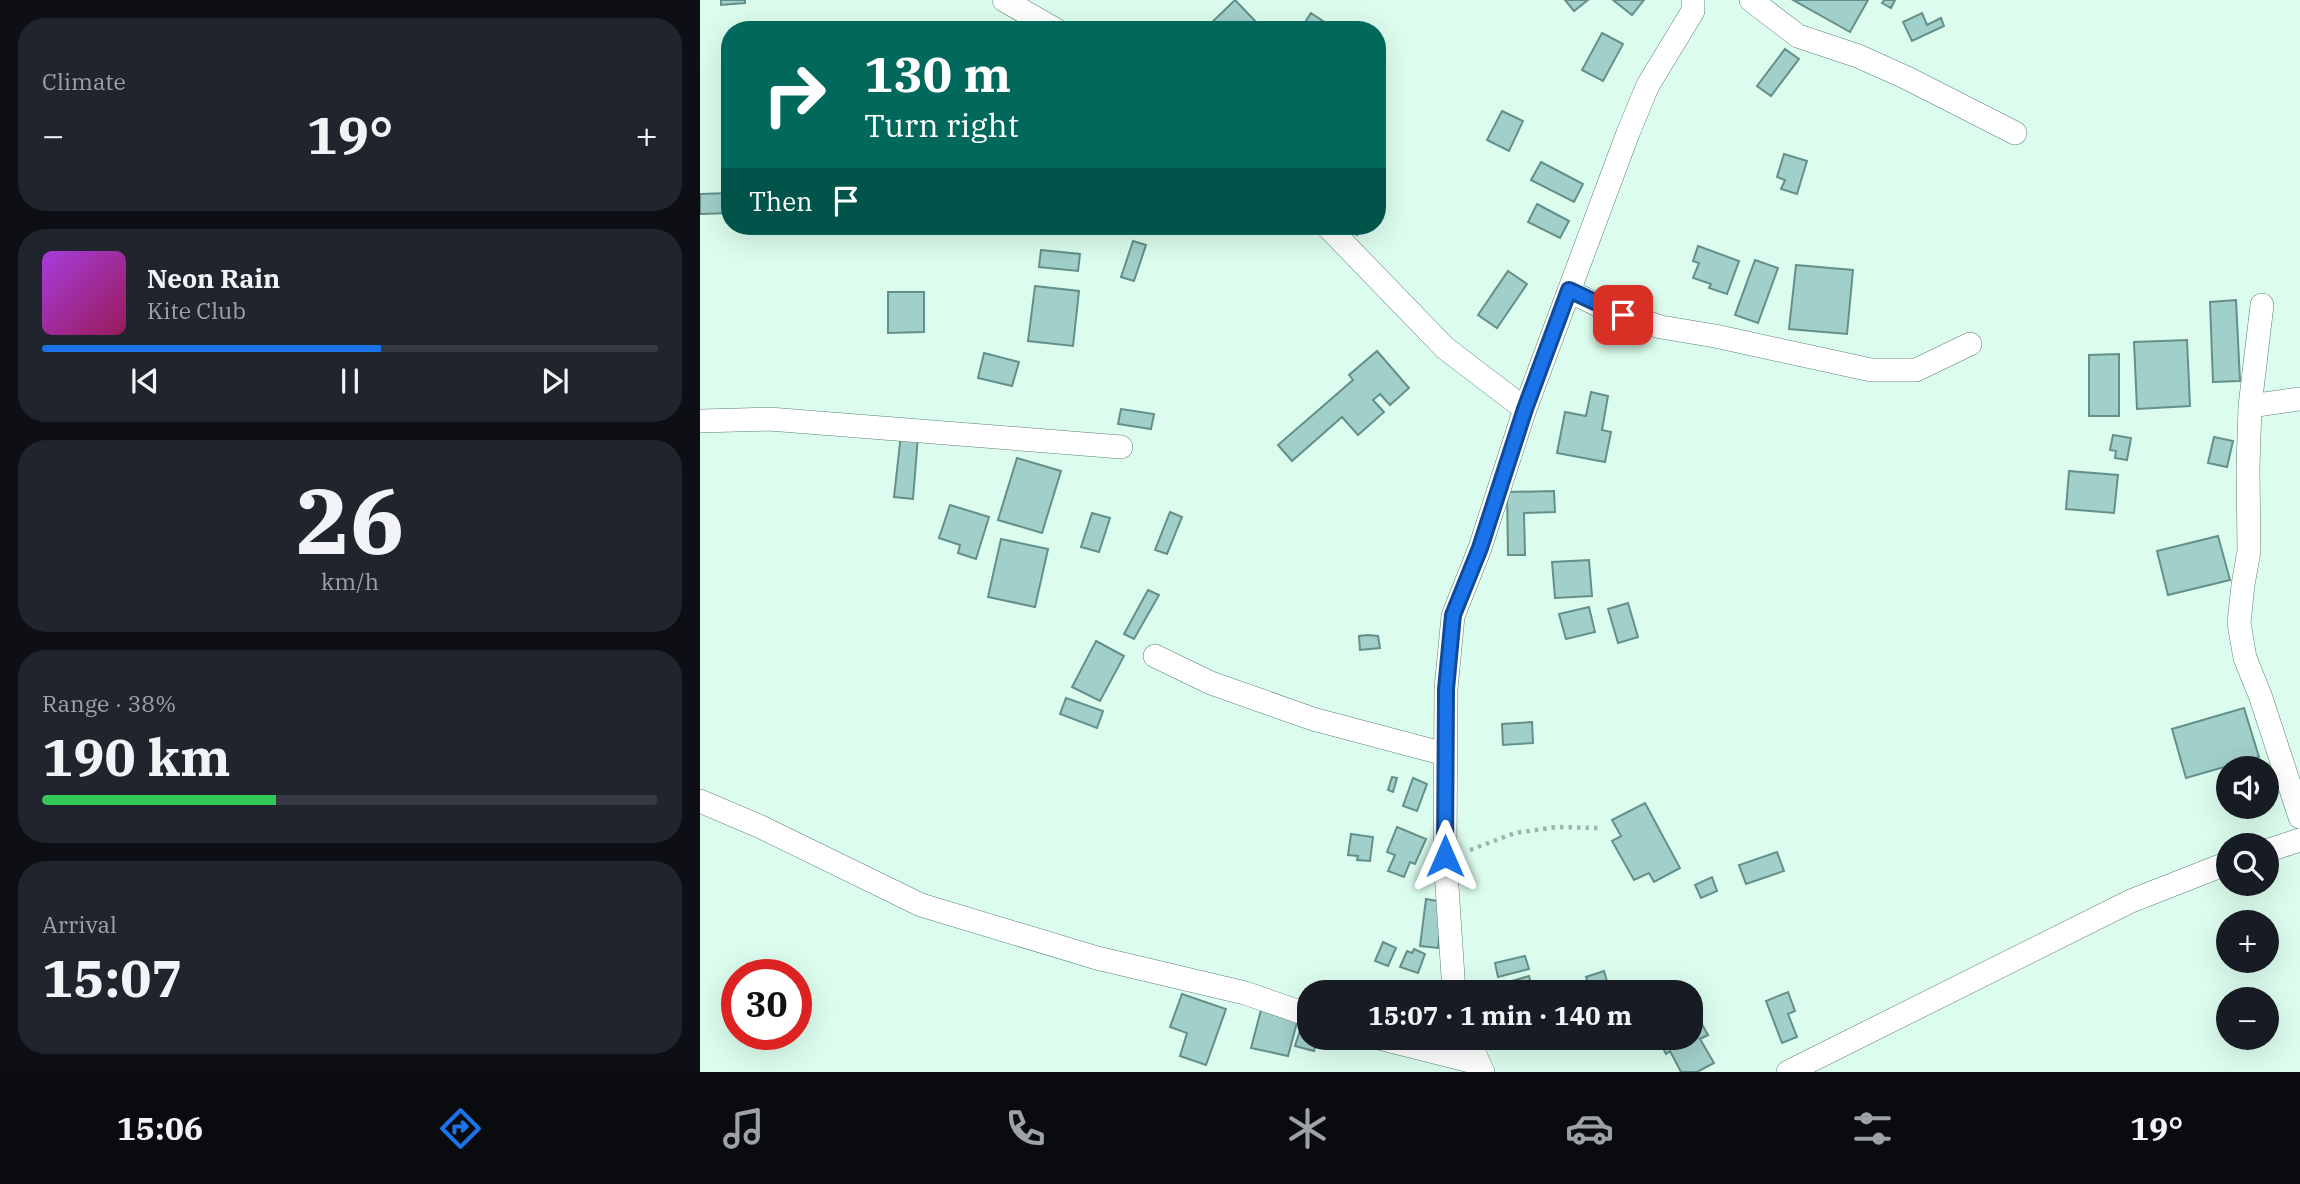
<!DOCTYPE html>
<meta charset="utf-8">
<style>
:root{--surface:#171b24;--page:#20242c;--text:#f1f3f6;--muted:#9ea1a6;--line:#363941;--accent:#1a73e8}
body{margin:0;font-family:"IBM Plex Serif",serif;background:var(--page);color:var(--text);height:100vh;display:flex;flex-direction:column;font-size:26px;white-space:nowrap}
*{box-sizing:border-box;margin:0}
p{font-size:23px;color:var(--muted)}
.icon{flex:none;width:38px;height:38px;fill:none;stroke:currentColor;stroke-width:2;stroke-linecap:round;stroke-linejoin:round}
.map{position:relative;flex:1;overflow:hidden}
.panel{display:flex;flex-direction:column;gap:18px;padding:18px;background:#0d0f14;width:700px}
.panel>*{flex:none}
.top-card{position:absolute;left:21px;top:21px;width:665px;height:214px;border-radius:28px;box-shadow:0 7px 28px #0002;background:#00695c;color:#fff;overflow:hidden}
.buttons{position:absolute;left:1516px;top:756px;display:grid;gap:14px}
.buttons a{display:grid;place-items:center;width:63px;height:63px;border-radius:50%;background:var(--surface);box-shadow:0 7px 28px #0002;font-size:35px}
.speed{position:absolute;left:21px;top:959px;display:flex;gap:14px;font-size:35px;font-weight:700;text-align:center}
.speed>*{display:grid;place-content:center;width:91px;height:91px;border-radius:50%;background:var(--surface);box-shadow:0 7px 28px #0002;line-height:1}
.speed .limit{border:10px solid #d22;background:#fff;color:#111}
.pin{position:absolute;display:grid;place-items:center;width:60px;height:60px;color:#fff;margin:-30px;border-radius:14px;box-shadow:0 4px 10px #0006}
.me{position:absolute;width:77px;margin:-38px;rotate:0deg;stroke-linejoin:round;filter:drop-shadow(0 0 5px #0008)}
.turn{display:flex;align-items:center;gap:24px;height:147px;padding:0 28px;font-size:32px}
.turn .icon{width:91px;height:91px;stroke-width:2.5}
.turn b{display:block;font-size:49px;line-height:60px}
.then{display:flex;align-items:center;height:66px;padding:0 28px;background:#0003;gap:14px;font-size:26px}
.big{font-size:52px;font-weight:700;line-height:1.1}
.panel .tile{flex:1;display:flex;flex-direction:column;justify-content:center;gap:10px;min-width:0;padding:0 24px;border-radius:28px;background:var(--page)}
.panel .dial{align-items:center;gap:0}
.dial b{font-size:91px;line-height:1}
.song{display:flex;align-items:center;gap:21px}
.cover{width:84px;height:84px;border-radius:10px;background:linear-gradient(135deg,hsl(280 70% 55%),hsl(330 70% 35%))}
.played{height:7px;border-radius:4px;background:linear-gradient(90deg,var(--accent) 55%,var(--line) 55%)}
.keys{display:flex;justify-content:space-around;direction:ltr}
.heat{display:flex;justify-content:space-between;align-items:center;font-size:38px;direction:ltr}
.charge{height:10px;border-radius:5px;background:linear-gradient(90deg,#34c759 38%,var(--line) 0)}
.trip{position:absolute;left:597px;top:980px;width:406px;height:70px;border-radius:28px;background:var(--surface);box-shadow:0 7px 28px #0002;font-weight:700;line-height:70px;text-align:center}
.tabs{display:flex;height:112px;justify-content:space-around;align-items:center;background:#090b0e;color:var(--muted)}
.tabs .icon{width:49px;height:49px}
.tabs .on{color:var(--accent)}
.tabs b{font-size:32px;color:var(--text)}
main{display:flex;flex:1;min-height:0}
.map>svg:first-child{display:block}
</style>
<main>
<section class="panel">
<div class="tile"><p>Climate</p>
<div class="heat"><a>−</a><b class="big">19°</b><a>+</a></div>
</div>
<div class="tile">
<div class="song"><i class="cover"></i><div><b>Neon Rain</b><p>Kite Club</p></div></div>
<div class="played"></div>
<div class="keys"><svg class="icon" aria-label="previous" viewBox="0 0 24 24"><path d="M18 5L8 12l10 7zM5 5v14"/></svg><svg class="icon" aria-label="pause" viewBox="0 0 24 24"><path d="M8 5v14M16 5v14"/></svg><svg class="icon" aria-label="next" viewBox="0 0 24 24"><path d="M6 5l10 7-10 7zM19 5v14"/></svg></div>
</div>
<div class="tile dial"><b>26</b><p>km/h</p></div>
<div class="tile"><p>Range · 38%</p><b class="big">190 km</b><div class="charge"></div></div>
<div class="tile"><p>Arrival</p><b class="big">15:07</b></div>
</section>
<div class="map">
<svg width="1600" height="1072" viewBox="0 0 1600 1072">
<rect width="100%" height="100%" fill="#dcfdee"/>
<!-- building -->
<path fill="#a1cfc9" stroke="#63908a" stroke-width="2" d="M21,0H45V3L21,5Z
M535,0L559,25L554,30H504Z
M865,0H888L874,11Z
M913,0H944L932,15Z
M1093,0H1168L1150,32Z
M1184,0H1195L1191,8L1182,3Z
M611,13L629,25L626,30H600Z
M1222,13L1227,25L1241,18L1244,26L1212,41L1203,22Z
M902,33L923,44L903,81L882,70Z
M1085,49L1099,59L1071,96L1057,86Z
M802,111L823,121L809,151L787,140Z
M1084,154L1107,161L1097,194L1081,189L1085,180L1077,177Z
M841,162L883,184L874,202L831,180Z
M30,193V213L0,214V194Z
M837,204L869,221L860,238L828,222Z
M644,226H663L657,235Z
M433,241L446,245L434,281L421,277Z
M998,246L1039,261L1027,294L1009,288L1011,284L993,278L999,263L993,261Z
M341,250L380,254L378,271L339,267Z
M1055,260L1078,268L1058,323L1035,315Z
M1096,265L1153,270L1147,334L1089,329Z
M808,271L827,284L797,328L778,315Z
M335,286L379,291L373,346L328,341Z
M188,292H224V332L188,333Z
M1536,300L1540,381L1513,382L1510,302Z
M1487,340L1490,406L1437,409L1434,342Z
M677,351L709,388L690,405L680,394L673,400L684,412L658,435L642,417L592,461L578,445L653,380L649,375Z
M284,353L319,362L312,386L278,378Z
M1419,354V416H1389V355Z
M891,392L908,396L902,430L911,432L905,462L857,453L865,412L886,416Z
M421,409L454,414L451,429L418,424Z
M201,434L218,436L213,499L194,497Z
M1413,435L1431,438L1427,460L1415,458L1416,451L1410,450Z
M1514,437L1533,441L1527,467L1508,463Z
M317,458L361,471L342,533L298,520Z
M1369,471L1418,475L1414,513L1366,509Z
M854,491L855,512L824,513L825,555H808L807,492Z
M250,505L289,517L276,559L258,553L260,545L239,538Z
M470,512L482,517L467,554L455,550Z
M392,513L410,518L399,552L381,547Z
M1518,536L1530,580L1468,595L1457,551Z
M301,539L348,549L335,607L288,597Z
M889,560L892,596L855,598L852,562Z
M448,590L459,595L434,639L424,634Z
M928,603L938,637L918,643L908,609Z
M889,607L895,632L866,639L859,614Z
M668,635L678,636L680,648L660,650L659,636Z
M396,641L424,656L400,701L372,687Z
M366,698L403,711L397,728L360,714Z
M1544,708L1559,757L1486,778L1472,729Z
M832,722L833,743L803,745L802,724Z
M692,777L697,778L693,792L688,790Z
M713,778L727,784L717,811L703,806Z
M945,803L980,868L954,882L949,873L934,880L912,841L921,836L912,820Z
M697,827L726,839L715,864L710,862L704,877L688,871L695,855L687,852Z
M651,834L673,837L670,861L657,860L658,856L648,855Z
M1077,852L1084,871L1046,884L1039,865Z
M1012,877L1017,891L1001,898L995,885Z
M726,899L744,902L738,948L720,946Z
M683,942L696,948L688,966L675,961Z
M714,949L725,954L718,973L700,967L707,951L712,953Z
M825,956L829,969L798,977L795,963Z
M904,971L910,992H891L886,977Z
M829,976L833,992H797L795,986Z
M1088,992L1095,1011L1088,1014L1097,1037L1082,1043L1066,1001Z
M482,994L526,1009L506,1065L480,1056L487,1033L470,1027Z
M562,1006L599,1015L588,1056L551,1048Z
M994,1010L1008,1035L1000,1039L1014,1063L997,1072H981L970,1051L966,1054L958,1038H990V1011Z
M602,1024L609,1026V1038H618L614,1051L595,1046Z"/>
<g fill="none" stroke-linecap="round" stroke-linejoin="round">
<defs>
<path id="street" d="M304,0L356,30
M1051,0L1098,36L1158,56L1207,78L1315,133
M627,226L745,348L825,409
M869,291L910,311L961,327L1015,336L1171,370H1216L1270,344
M1562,305L1550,406L1548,468L1549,551L1543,585L1539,623L1545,658L1560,695L1600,817
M1550,406L1600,399
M0,421L69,419L421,447
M455,656L511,683L613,719L745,754
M0,801L61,827L221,905L397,958L545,993L609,1015
M1566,851L1600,840
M754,992L745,856L746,689L753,616L780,548L825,409L928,133L948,85L993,11V0
M679,1038L778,1063
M767,1038L783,1072
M1088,1072L1431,901L1528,863"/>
</defs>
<!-- street casing -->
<use href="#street" stroke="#5b8070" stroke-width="24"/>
<!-- path -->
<path stroke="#9ab5a9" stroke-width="4.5" stroke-dasharray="3.5 5" stroke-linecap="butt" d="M770,850L815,833L857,827L898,828"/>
<!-- street -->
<use href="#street" stroke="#fff" stroke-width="23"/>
</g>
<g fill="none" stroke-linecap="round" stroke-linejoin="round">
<defs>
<path id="route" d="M745,856L746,689L753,615L780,548L825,409L869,290L923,315"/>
</defs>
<!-- route casing -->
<use href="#route" stroke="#114b97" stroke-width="18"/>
<!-- route -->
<use href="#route" stroke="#1a73e8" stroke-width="12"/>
</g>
</svg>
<div class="buttons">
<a><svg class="icon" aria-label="sound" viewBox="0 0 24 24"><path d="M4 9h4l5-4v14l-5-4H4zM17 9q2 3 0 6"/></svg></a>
<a><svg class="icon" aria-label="search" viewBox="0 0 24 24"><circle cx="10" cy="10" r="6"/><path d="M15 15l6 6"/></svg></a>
<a>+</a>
<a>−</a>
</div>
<div class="speed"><div class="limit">30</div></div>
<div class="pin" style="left:923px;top:315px;background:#d93025"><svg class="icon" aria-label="arrive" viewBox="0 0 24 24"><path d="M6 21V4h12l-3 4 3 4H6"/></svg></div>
<svg class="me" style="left:745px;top:856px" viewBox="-20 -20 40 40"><path d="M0-17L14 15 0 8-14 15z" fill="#1a73e8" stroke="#fff" stroke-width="4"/></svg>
<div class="trip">15:07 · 1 min · 140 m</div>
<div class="top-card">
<div class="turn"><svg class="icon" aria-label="right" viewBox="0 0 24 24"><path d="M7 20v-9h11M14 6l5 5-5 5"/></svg><div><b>130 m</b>Turn right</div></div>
<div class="then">Then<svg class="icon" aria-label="arrive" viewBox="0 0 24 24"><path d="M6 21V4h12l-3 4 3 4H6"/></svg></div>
</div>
</div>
</main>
<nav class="tabs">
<b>15:06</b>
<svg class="icon on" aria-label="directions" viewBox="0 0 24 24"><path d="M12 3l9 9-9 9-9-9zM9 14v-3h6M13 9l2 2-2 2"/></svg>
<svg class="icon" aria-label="music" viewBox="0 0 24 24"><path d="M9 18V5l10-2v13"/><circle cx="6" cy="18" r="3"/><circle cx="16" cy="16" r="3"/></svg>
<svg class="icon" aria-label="phone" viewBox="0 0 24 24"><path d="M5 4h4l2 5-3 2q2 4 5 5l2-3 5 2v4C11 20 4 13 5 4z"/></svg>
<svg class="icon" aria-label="climate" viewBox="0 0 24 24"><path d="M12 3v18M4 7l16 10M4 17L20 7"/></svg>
<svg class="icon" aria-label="car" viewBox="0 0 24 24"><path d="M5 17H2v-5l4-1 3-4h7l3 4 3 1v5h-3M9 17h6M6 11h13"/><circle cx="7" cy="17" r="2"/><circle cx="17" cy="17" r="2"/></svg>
<svg class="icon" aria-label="filters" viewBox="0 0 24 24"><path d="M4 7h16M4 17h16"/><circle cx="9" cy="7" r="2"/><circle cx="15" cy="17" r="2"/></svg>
<b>19°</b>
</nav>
